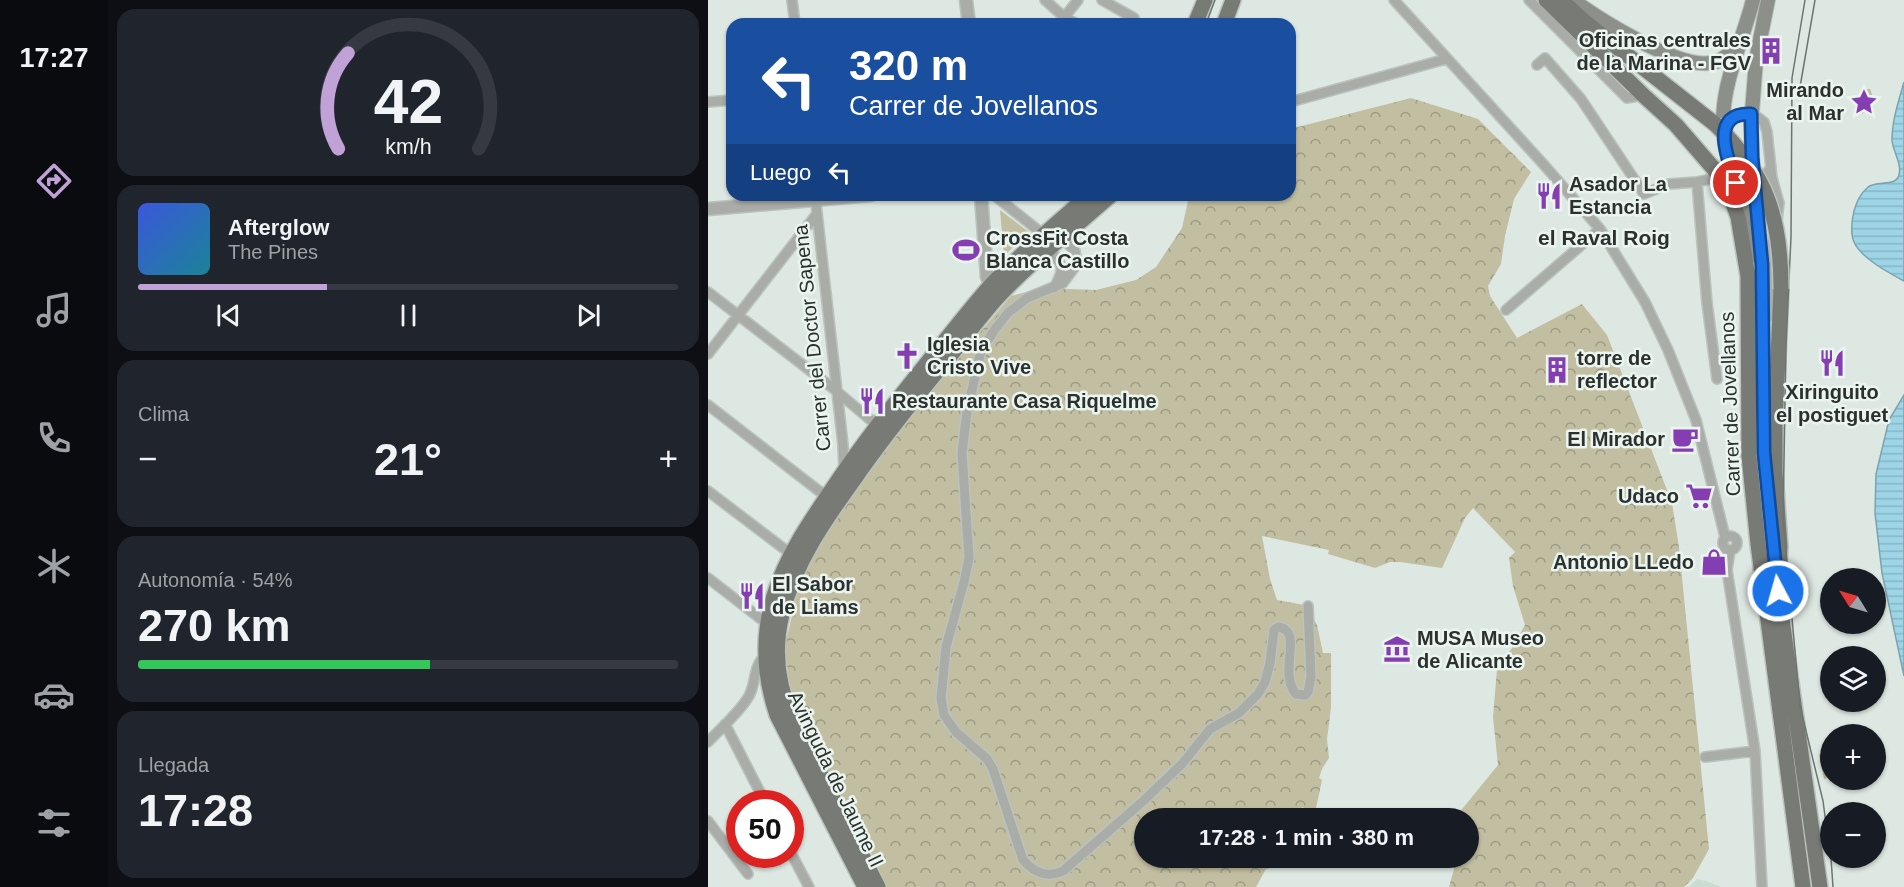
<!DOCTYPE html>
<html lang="es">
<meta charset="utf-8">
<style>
:root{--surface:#171b24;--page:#20242c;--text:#f1f3f6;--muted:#9ea1a6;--line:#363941;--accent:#c0a2d7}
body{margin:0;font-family:Arial,sans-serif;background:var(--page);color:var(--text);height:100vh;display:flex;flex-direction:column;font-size:22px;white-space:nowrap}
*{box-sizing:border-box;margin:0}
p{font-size:20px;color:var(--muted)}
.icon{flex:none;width:33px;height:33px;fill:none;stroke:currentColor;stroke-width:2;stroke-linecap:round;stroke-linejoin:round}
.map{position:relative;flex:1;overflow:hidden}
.drawer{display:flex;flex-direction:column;gap:9px;padding:9px;background:#0d0f14;width:600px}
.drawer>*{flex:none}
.hud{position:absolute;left:18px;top:18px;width:570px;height:183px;border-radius:18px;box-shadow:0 2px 4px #0004;background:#1a4fa0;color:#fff;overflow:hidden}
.needle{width:39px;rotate:307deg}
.buttons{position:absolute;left:1112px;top:568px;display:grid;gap:12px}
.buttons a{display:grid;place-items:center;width:66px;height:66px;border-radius:50%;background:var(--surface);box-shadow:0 2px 4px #0004;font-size:30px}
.speed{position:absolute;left:18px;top:790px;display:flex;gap:12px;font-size:30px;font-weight:700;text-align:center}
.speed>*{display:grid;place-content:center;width:78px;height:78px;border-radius:50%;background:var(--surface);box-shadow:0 2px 4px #0004;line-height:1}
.speed .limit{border:9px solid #d22;background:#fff;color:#111}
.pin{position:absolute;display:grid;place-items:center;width:51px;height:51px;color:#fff;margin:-26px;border:3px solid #fff;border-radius:50%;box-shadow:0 2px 6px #0007}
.me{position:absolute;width:66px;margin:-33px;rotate:354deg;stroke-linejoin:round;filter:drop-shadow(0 0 4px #0008)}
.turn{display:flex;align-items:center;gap:21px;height:126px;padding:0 24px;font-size:27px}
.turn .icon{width:78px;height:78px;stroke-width:2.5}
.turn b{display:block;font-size:42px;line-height:51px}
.then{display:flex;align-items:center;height:57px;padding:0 24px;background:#0003;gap:12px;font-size:22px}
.big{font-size:45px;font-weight:600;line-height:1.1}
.drawer .widget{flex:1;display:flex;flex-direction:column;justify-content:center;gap:9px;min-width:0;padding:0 21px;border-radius:18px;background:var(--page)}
.drawer .dial{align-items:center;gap:0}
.dial svg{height:156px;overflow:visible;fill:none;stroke:var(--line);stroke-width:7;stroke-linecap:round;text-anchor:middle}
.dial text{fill:var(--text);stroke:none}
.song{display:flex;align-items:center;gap:18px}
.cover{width:72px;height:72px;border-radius:9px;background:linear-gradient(135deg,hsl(230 70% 55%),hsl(190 70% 35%))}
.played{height:6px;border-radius:3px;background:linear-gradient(90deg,var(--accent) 35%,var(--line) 35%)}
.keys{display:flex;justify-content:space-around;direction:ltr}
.heat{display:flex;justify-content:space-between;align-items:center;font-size:33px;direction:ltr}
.charge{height:9px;border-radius:4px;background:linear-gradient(90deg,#34c759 54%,var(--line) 0)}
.trip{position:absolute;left:426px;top:808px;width:345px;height:60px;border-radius:30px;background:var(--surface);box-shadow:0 2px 4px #0004;font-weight:600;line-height:60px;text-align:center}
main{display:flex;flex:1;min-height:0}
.tab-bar{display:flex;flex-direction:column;width:108px;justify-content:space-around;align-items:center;background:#090b0e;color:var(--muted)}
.tab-bar .icon{width:42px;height:42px}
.tab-bar .selected{color:var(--accent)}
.tab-bar b{font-size:27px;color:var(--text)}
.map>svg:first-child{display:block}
</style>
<main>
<nav class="tab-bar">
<b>17:27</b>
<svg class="icon selected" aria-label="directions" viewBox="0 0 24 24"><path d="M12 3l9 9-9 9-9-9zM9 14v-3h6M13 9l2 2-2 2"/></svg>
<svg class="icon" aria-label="music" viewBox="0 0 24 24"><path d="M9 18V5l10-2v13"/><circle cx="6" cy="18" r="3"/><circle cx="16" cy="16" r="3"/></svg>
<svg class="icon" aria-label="phone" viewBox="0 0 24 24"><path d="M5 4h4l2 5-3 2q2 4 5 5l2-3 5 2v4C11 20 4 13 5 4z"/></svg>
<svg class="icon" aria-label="climate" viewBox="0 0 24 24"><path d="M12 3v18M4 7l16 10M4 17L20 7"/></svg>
<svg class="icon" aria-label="car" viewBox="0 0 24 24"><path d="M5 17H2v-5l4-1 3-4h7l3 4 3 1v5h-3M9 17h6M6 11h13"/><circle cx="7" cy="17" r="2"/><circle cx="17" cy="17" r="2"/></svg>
<svg class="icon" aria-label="filters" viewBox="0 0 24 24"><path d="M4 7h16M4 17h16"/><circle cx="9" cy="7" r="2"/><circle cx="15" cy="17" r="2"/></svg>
</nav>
<section class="drawer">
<div class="widget dial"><svg viewBox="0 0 100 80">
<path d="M14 69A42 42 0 1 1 86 69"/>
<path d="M14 69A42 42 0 0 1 19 20" stroke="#c0a2d7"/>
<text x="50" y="56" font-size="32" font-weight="700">42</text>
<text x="50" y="72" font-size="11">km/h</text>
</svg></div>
<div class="widget">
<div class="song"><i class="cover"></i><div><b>Afterglow</b><p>The Pines</p></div></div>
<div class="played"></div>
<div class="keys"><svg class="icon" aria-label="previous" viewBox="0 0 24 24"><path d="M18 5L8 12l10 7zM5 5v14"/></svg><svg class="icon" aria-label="pause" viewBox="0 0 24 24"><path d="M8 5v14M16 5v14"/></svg><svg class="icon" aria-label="next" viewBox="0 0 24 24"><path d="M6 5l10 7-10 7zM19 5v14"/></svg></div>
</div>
<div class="widget"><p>Clima</p>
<div class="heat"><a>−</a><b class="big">21°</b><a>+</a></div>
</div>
<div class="widget"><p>Autonomía · 54%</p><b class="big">270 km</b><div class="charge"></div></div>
<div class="widget"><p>Llegada</p><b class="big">17:28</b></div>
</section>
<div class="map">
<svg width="1196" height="887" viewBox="0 0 1196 887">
<defs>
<pattern id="forest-crowns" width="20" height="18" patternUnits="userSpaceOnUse" patternTransform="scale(1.5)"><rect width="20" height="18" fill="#c2bea1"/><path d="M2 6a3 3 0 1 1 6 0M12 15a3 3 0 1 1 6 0" fill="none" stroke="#9e9b84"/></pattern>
<pattern id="water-rules" width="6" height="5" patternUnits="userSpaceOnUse" patternTransform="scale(1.5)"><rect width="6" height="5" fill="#9dd4e6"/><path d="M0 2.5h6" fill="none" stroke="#87b6c6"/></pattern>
</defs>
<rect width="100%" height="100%" fill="#dee8e2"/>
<!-- built -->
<path fill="#cbdcd2" d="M989,879L1001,882L1013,887H981Z"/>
<!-- green -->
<path fill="#c2bea1" d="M1158,89H1162C1167,98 1162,109 1154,114L1149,108C1149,101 1153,94 1158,89Z
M292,210L321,232L296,256Z
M1111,754L1122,759V777L1116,779Z"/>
<!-- forest -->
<path fill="url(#forest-crowns)" d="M703,98L770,119L823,172L806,199L797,236L793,264L780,286L782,296L809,338L874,304L899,335L964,503L971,547L1001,849L985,878L976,887H741L749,858H760V819H746L790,765L785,717L789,669L804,648L817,625L805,586L801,558L807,552L765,508L757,518L734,568L692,562H682L667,568L620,554L621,550L554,536L562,579L569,600L602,606L603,614L609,625L615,653H623V708L619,739L621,758L614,769L611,778L614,780L607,813L594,807L588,819H436V858H587L581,867L577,865L558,869L548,887H177L166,858L83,702L77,646L91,585L130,511L189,430L303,296L333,288L388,290L428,280L448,267L474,228L480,201L483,195H582V129Z"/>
<!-- water -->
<path fill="url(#water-rules)" stroke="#7ba3af" stroke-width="1.5" d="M1196,82V281C1181,273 1153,258 1146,242C1142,233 1144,220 1146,211C1149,201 1152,194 1160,187C1169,180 1188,187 1191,175C1194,163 1185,152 1184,140C1184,120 1191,100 1196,82Z
M1196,395V676L1174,573L1167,513L1168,474L1181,420Z"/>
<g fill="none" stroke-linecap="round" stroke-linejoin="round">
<defs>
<path id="minor" d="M84,0L87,24
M337,0L356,17L369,24
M394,0L426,18L422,24
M686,0L837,166L892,229L937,302L960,350L988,420L1017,537
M821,0L919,98L935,95
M351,24L370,0
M829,65L837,58L873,99L936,194L961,184L989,182L1011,177
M0,102L24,100
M582,102L738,59
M1017,129L1025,119L1034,114L1048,116L1056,122L1059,132L1064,178L1071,203L1069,220
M1025,172C1038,185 1054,182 1063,167
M989,182L999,303L1009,379
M107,195L135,445L136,470
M286,195L336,235L354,238L367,251L369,264L355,283L319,298L300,313L287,329L273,351L259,411L254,453L261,558L256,582L238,647L233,698L236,715L248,732L279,759L285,769L315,860C327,873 339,878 355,871L433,803L474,764L502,729L531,713L550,694L557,682L562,663L566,630L570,627C597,630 569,672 588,694L597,695L600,692L603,677L600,606
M340,246C353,266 359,264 346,288
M0,292L126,389L172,428
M798,310L892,229
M1060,318L1065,236
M0,354L108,215
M0,405L111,491L124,495
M0,491L75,548L83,552
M1015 543a7 7 0 1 1 14 0a7 7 0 1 1-14 0Z
M1022,550L1019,570L1047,751L1054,887
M0,578L53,619L61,621L64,620
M17,724L58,804
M0,742C13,728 31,713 41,696C49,681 44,668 58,654
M997,757L1047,751
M0,821L40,874
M82,851L101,887"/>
<path id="tertiary" d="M258,0L261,24
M273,195L279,277L283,285
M0,209L163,195"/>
<path id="secondary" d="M865,0C892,20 969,68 1002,63C1015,62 1023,52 1030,42
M1060,0L1048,60L1043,125L1044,157L1054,265L1057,453L1066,553
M1042,256C1046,218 1023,180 1017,143C1008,94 1033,47 1045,0"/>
<path id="primary" d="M838,0L935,95L968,125L1006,169L1022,195L1030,217L1040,276L1041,456L1050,544L1095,887
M853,0L877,22L1007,124
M487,24L497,0
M516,24L525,0
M1073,289L1067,425V473L1072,546L1070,591L1112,887
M157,887L69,715C56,677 54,638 65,599C77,558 101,523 125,488C158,438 195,393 232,347C249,326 266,304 284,284C314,252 348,224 381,195
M170,887L85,720C69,685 65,651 74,614C88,558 122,513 155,467C182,429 212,392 242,356C257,337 272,317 288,299C323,261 364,230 403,195"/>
</defs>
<!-- minor casing -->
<use href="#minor" stroke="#bac3be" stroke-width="12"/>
<!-- tertiary casing -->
<use href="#tertiary" stroke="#bac3be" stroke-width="15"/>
<!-- secondary casing -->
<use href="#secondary" stroke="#bac3be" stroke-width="16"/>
<!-- primary casing -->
<use href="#primary" stroke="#bac3be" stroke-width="18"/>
<!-- minor -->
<use href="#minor" stroke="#aaaca8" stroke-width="9"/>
<!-- tertiary -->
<use href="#tertiary" stroke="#aaaca8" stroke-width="12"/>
<!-- secondary -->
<use href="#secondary" stroke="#8d908a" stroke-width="14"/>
<!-- primary -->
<use href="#primary" stroke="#787b75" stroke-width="15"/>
<!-- tram -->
<path stroke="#6e7571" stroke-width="1.5" d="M1097,0L1084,78L1083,237L1078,345L1075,519L1092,706L1115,801L1122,854
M498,24L507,0
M1091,93L1107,0
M1123,858L1125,887"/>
<defs>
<path id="primary-bridge" d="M1007,124C1059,174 1073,218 1073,289"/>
</defs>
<!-- primary-bridge casing -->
<use href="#primary-bridge" stroke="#bac3be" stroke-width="18" stroke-linecap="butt"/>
<!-- primary-bridge -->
<use href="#primary-bridge" stroke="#787b75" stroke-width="15"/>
</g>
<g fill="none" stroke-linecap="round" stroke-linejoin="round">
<defs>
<path id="route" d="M1028,183C1020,160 1000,112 1043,114L1044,157L1054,265L1056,453L1070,591"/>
</defs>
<!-- route casing -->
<use href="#route" stroke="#114b97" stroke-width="15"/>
<!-- route -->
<use href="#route" stroke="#1a73e8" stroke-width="10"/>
</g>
<!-- icons -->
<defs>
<symbol id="building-bare" viewBox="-9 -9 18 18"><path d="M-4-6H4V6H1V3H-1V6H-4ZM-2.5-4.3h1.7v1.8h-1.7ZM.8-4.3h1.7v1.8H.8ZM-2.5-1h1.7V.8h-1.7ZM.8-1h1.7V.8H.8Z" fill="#853eb1" stroke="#ebf5ef" stroke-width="2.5" paint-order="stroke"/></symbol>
<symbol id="sight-bare" viewBox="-9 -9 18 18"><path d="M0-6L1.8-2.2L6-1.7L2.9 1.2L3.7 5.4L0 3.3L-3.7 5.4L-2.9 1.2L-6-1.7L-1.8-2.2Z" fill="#853eb1" stroke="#ebf5ef" stroke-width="2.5" paint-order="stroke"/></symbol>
<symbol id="restaurant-bare" viewBox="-9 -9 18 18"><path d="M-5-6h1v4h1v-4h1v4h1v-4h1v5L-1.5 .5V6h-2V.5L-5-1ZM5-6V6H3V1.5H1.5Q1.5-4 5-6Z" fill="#853eb1" stroke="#ebf5ef" stroke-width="2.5" paint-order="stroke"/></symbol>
<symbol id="stadium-bare" viewBox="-9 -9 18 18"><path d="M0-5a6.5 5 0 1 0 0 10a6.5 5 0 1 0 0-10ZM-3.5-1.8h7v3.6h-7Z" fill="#853eb1" stroke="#ebf5ef" stroke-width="2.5" paint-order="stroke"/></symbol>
<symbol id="church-bare" viewBox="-9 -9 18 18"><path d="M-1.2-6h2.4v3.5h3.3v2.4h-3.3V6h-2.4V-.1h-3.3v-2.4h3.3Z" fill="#853eb1" stroke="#ebf5ef" stroke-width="2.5" paint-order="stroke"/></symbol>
<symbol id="cafe-bare" viewBox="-9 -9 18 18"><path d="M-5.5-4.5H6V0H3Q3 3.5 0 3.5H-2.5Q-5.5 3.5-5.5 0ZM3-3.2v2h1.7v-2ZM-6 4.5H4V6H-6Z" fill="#853eb1" stroke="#ebf5ef" stroke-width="2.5" paint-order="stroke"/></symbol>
<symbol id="supermarket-bare" viewBox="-9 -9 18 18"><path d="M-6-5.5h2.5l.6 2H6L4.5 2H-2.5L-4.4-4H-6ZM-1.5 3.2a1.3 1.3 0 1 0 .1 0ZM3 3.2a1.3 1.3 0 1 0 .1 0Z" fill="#853eb1" stroke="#ebf5ef" stroke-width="2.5" paint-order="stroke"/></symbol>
<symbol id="shop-bare" viewBox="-9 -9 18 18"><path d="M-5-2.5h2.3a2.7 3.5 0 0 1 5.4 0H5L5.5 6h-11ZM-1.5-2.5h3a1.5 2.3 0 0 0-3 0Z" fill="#853eb1" stroke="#ebf5ef" stroke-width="2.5" paint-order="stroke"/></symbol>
<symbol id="museum-bare" viewBox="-9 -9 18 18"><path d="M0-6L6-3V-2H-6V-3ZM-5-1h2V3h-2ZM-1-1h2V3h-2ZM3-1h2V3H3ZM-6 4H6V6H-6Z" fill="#853eb1" stroke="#ebf5ef" stroke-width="2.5" paint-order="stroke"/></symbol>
</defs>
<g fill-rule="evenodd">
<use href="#building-bare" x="1044" y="32" width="38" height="38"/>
<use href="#sight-bare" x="1137" y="83" width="38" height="38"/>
<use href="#restaurant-bare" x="822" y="177" width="38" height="38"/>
<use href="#stadium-bare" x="239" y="231" width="38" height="38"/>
<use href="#church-bare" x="180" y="337" width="38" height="38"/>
<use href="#restaurant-bare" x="1105" y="344" width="38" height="38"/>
<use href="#building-bare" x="830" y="351" width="38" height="38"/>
<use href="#restaurant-bare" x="145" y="382" width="38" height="38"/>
<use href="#cafe-bare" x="958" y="420" width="38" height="38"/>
<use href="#supermarket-bare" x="972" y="477" width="38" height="38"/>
<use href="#shop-bare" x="987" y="543" width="38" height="38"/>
<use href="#restaurant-bare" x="25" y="577" width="38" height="38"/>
<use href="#museum-bare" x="670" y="630" width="38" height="38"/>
</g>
<g text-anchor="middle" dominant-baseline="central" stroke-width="5" stroke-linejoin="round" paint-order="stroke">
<!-- poi labels -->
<g font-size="20" font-weight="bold" fill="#2c302e" stroke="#ebf5ef" text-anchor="start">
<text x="1043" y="40" text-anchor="end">Oficinas centrales<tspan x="1043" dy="23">de la Marina - FGV</tspan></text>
<text x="1136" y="90" text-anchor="end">Mirando<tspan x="1136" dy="23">al Mar</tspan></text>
<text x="861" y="184">Asador La<tspan x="861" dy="23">Estancia</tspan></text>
<text x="278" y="238">CrossFit Costa<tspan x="278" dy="23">Blanca Castillo</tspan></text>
<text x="219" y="344">Iglesia<tspan x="219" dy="23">Cristo Vive</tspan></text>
<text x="869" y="358">torre de<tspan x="869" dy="23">reflector</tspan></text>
<text x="1124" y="392" text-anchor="middle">Xiringuito<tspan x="1124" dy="23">el postiguet</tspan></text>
<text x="184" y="401">Restaurante Casa Riquelme</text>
<text x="957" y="439" text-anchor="end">El Mirador</text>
<text x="971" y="496" text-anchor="end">Udaco</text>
<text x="986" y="562" text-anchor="end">Antonio LLedo</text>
<text x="64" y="584">El Sabor<tspan x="64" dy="23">de Liams</tspan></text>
<text x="709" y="638">MUSA Museo<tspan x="709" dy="23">de Alicante</tspan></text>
</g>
<!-- street labels -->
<g font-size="20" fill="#2c302e" stroke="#ebf5ef">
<text transform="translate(104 338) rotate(-96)">Carrer del Doctor Sapena</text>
<text transform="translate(1022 404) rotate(-92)">Carrer de Jovellanos</text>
<text transform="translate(128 779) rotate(64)">Avinguda de Jaume II</text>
</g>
<!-- neighbourhood labels -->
<g font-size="21" font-weight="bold" fill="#2c302e" stroke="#ebf5ef">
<text x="896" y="237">el Raval Roig</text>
</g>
</g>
</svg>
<div class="buttons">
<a><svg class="needle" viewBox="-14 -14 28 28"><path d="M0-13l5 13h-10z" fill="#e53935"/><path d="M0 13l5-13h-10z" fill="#9ea1a6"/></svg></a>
<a><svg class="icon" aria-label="layers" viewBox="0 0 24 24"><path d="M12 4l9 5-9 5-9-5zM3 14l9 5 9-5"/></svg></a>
<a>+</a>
<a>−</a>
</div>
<div class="speed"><div class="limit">50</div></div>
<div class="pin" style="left:1028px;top:183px;background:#d93025"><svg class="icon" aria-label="arrive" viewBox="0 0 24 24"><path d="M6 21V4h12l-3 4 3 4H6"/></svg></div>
<svg class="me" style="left:1070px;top:591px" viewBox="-20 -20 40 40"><circle r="17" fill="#1a73e8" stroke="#fff" stroke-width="3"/><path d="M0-11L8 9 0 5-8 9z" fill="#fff"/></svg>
<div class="trip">17:28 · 1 min · 380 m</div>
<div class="hud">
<div class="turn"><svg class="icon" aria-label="left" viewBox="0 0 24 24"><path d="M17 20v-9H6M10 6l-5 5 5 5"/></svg><div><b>320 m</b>Carrer de Jovellanos</div></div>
<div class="then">Luego<svg class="icon" aria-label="left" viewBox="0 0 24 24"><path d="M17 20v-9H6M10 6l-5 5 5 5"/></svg></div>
</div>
</div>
</main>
